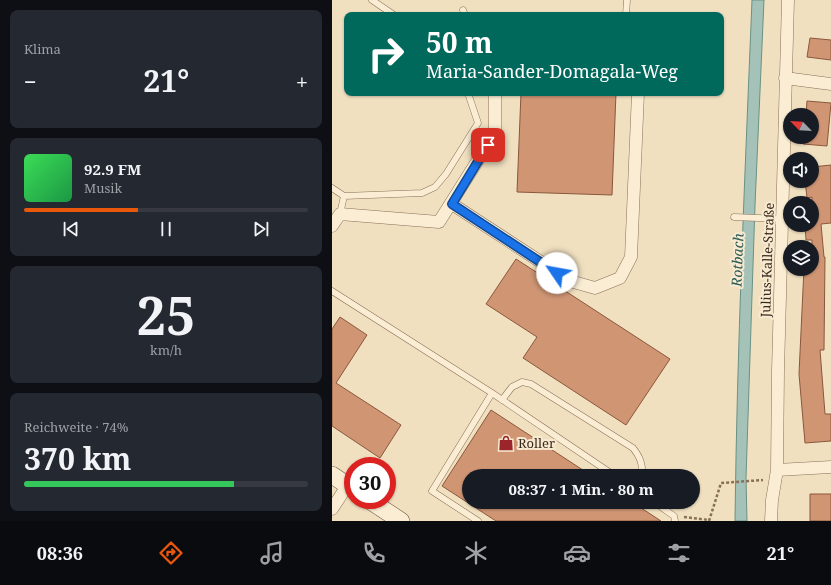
<!DOCTYPE html>
<html lang="de">
<meta charset="utf-8">
<style>
:root{--surface:#171b24;--page:#242831;--text:#f1f3f6;--muted:#9ea1a6;--line:#363941;--accent:#ea580c}
body{margin:0;font-family:"Noto Serif",serif;background:var(--page);color:var(--text);height:100vh;display:flex;flex-direction:column;font-size:15px;white-space:nowrap}
*{box-sizing:border-box;margin:0}
p{font-size:13px;color:var(--muted)}
.icon{flex:none;width:22px;height:22px;fill:none;stroke:currentColor;stroke-width:2;stroke-linecap:round;stroke-linejoin:round}
.map{position:relative;flex:1;overflow:hidden}
.side{display:flex;flex-direction:column;gap:10px;padding:10px;background:#0d0f14;width:332px}
.side>*{flex:none}
.top-card{position:absolute;left:12px;top:12px;width:380px;height:84px;border-radius:8px;box-shadow:0 1px 3px #0004;background:#00695c;color:#fff;overflow:hidden}
.needle{width:26px;rotate:295deg}
.fabs{position:absolute;left:451px;top:108px;display:grid;gap:8px}
.fabs a{display:grid;place-items:center;width:36px;height:36px;border-radius:50%;background:var(--surface);box-shadow:0 1px 3px #0004;font-size:20px}
.speed{position:absolute;left:12px;top:457px;display:flex;gap:8px;font-size:20px;font-weight:700;text-align:center}
.speed>*{display:grid;place-content:center;width:52px;height:52px;border-radius:50%;background:var(--surface);box-shadow:0 1px 3px #0004;line-height:1}
.speed .limit{border:6px solid #d22;background:#fff;color:#111}
.pin{position:absolute;display:grid;place-items:center;width:34px;height:34px;color:#fff;margin:-17px;border-radius:8px;box-shadow:0 2px 6px #0006}
.me{position:absolute;width:44px;margin:-22px;rotate:303deg;stroke-linejoin:round;filter:drop-shadow(0 0 3px #0008)}
.turn{display:flex;align-items:center;gap:14px;height:84px;padding:0 16px;font-size:18px}
.turn .icon{width:52px;height:52px;stroke-width:2.5}
.turn b{display:block;font-size:28px;line-height:34px}
.big{font-size:30px;font-weight:700;line-height:1.1}
.side .card{flex:1;display:flex;flex-direction:column;justify-content:center;gap:6px;min-width:0;padding:0 14px;border-radius:8px;background:var(--page)}
.side .dial{align-items:center;gap:0}
.dial b{font-size:52px;line-height:1}
.song{display:flex;align-items:center;gap:12px}
.cover{width:48px;height:48px;border-radius:6px;background:linear-gradient(135deg,hsl(130 70% 55%),hsl(140 70% 35%))}
.played{height:4px;border-radius:2px;background:linear-gradient(90deg,var(--accent) 40%,var(--line) 40%)}
.keys{display:flex;justify-content:space-around;direction:ltr}
.heat{display:flex;justify-content:space-between;align-items:center;font-size:22px;direction:ltr}
.charge{height:6px;border-radius:3px;background:linear-gradient(90deg,#34c759 74%,var(--line) 0)}
.trip{position:absolute;left:130px;top:469px;width:238px;height:40px;border-radius:20px;background:var(--surface);box-shadow:0 1px 3px #0004;font-weight:700;line-height:40px;text-align:center}
.tabs{display:flex;height:64px;justify-content:space-around;align-items:center;background:#090b0e;color:var(--muted)}
.tabs .icon{width:28px;height:28px}
.tabs .selected{color:var(--accent)}
.tabs b{font-size:18px;color:var(--text)}
main{display:flex;flex:1;min-height:0}
.map>svg:first-child{display:block}
</style>
<main>
<section class="side">
<div class="card"><p>Klima</p>
<div class="heat"><a>−</a><b class="big">21°</b><a>+</a></div>
</div>
<div class="card">
<div class="song"><i class="cover"></i><div><b>92.9 FM</b><p>Musik</p></div></div>
<div class="played"></div>
<div class="keys"><svg class="icon" aria-label="previous" viewBox="0 0 24 24"><path d="M18 5L8 12l10 7zM5 5v14"/></svg><svg class="icon" aria-label="pause" viewBox="0 0 24 24"><path d="M8 5v14M16 5v14"/></svg><svg class="icon" aria-label="next" viewBox="0 0 24 24"><path d="M6 5l10 7-10 7zM19 5v14"/></svg></div>
</div>
<div class="card dial"><b>25</b><p>km/h</p></div>
<div class="card"><p>Reichweite · 74%</p><b class="big">370 km</b><div class="charge"></div></div>
</section>
<div class="map">
<svg width="499" height="521" viewBox="0 0 499 521">
<rect width="100%" height="100%" fill="#f0e0c0"/>
<!-- water -->
<path fill="#a4c2b8" stroke="#6a9185" d="M420,0H432L423,205L414,478L415,521H403C405,347 413,174 420,0Z"/>
<!-- building -->
<path fill="#d09674" stroke="#8b573c" d="M478,38L499,40V60L475,57Z
M189,93H284L280,195L185,192Z
M475,101L499,103L495,146L471,144L472,137H480V115H474Z
M499,165V223L489,224L492,257H493L492,350H488L493,414H499V441L473,443L467,374L471,289L472,269H480V240H474L473,225H480V197L475,198L473,181H480V167Z
M184,259L338,359L294,425L191,358L205,337L154,304Z
M8,317L35,335L4,383L69,425L48,458L0,426V329Z
M159,410L260,476H137V502H300L329,521H164L110,486Z
M478,494H499V521H478Z"/>
<g fill="none" stroke-linecap="round" stroke-linejoin="round">
<defs>
<path id="service" d="M40,0L62,15
M131,10L133,15
M294,15L295,0
M0,188L12,196L90,193L103,187L114,174L146,123L136,93
M8,214L12,196
M402,217L450,219
M0,291L160,393L283,476
M170,400L180,387L190,382L199,384L301,448C308,457 311,464 310,476
M322,502L342,516L343,521
M146,521L100,491L160,393"/>
<path id="minor" d="M453,78L499,84
M120,204L238,281L263,288L288,278L299,257L306,93
M0,226L8,214L107,222L163,133V93
M445,470L499,467
M0,509L15,486
M439,521L440,500L445,470L446,371L456,0"/>
<path id="secondary" d="M0,475L21,489
M37,500L69,521"/>
</defs>
<!-- service casing -->
<use href="#service" stroke="#8a7057" stroke-width="7"/>
<!-- minor casing -->
<use href="#minor" stroke="#8a7057" stroke-width="13"/>
<!-- secondary casing -->
<use href="#secondary" stroke="#6c513b" stroke-width="18"/>
<!-- path -->
<path stroke="#8a7057" stroke-width="2.5" stroke-dasharray="3 2" stroke-linecap="butt" d="M352,517L377,520
M377,521L389,483L431,480"/>
<!-- service -->
<use href="#service" stroke="#faedd4" stroke-width="6"/>
<!-- minor -->
<use href="#minor" stroke="#faedd4" stroke-width="12"/>
<!-- secondary -->
<use href="#secondary" stroke="#faedd4" stroke-width="17"/>
</g>
<g fill="none" stroke-linecap="round" stroke-linejoin="round">
<defs>
<path id="route" d="M156,145L120,204L225,273"/>
</defs>
<!-- route casing -->
<use href="#route" stroke="#114b97" stroke-width="10"/>
<!-- route -->
<use href="#route" stroke="#1a73e8" stroke-width="7"/>
</g>
<!-- icons -->
<defs>
<symbol id="shop-bare" viewBox="-9 -9 18 18"><path d="M-5-2.5h2.3a2.7 3.5 0 0 1 5.4 0H5L5.5 6h-11ZM-1.5-2.5h3a1.5 2.3 0 0 0-3 0Z" fill="#9c242b" stroke="#f7ead0" stroke-width="2.5" paint-order="stroke"/></symbol>
</defs>
<g fill-rule="evenodd">
<use href="#shop-bare" x="163" y="432" width="22" height="22"/>
</g>
<g text-anchor="middle" dominant-baseline="central" stroke-width="4" stroke-linejoin="round" paint-order="stroke">
<!-- street labels -->
<g font-size="13" fill="#39291c" stroke="#f7ead0">
<text transform="translate(435 260) rotate(-88)">Julius-Kalle-Straße</text>
</g>
<!-- poi labels -->
<g font-size="13" fill="#39291c" stroke="#f7ead0" text-anchor="start">
<text x="186" y="443">Roller</text>
</g>
<!-- water labels -->
<g font-size="14" font-style="italic" fill="#2b5a54" stroke="#f7ead0">
<text transform="translate(405 260) rotate(-88)">Rotbach</text>
</g>
</g>
</svg>
<div class="fabs">
<a><svg class="needle" viewBox="-14 -14 28 28"><path d="M0-13l5 13h-10z" fill="#e53935"/><path d="M0 13l5-13h-10z" fill="#9ea1a6"/></svg></a>
<a><svg class="icon" aria-label="sound" viewBox="0 0 24 24"><path d="M4 9h4l5-4v14l-5-4H4zM17 9q2 3 0 6"/></svg></a>
<a><svg class="icon" aria-label="search" viewBox="0 0 24 24"><circle cx="10" cy="10" r="6"/><path d="M15 15l6 6"/></svg></a>
<a><svg class="icon" aria-label="layers" viewBox="0 0 24 24"><path d="M12 4l9 5-9 5-9-5zM3 14l9 5 9-5"/></svg></a>
</div>
<div class="speed"><div class="limit">30</div></div>
<div class="pin" style="left:156px;top:145px;background:#d93025"><svg class="icon" aria-label="arrive" viewBox="0 0 24 24"><path d="M6 21V4h12l-3 4 3 4H6"/></svg></div>
<svg class="me" style="left:225px;top:273px" viewBox="-20 -20 40 40"><circle r="19" fill="#fff"/><path d="M0-13L10 11 0 6-10 11z" fill="#1a73e8"/></svg>
<div class="trip">08:37 · 1 Min. · 80 m</div>
<div class="top-card">
<div class="turn"><svg class="icon" aria-label="right" viewBox="0 0 24 24"><path d="M7 20v-9h11M14 6l5 5-5 5"/></svg><div><b>50 m</b>Maria-Sander-Domagala-Weg</div></div>
</div>
</div>
</main>
<nav class="tabs">
<b>08:36</b>
<svg class="icon selected" aria-label="directions" viewBox="0 0 24 24"><path d="M12 3l9 9-9 9-9-9zM9 14v-3h6M13 9l2 2-2 2"/></svg>
<svg class="icon" aria-label="music" viewBox="0 0 24 24"><path d="M9 18V5l10-2v13"/><circle cx="6" cy="18" r="3"/><circle cx="16" cy="16" r="3"/></svg>
<svg class="icon" aria-label="phone" viewBox="0 0 24 24"><path d="M5 4h4l2 5-3 2q2 4 5 5l2-3 5 2v4C11 20 4 13 5 4z"/></svg>
<svg class="icon" aria-label="climate" viewBox="0 0 24 24"><path d="M12 3v18M4 7l16 10M4 17L20 7"/></svg>
<svg class="icon" aria-label="car" viewBox="0 0 24 24"><path d="M5 17H2v-5l4-1 3-4h7l3 4 3 1v5h-3M9 17h6M6 11h13"/><circle cx="7" cy="17" r="2"/><circle cx="17" cy="17" r="2"/></svg>
<svg class="icon" aria-label="filters" viewBox="0 0 24 24"><path d="M4 7h16M4 17h16"/><circle cx="9" cy="7" r="2"/><circle cx="15" cy="17" r="2"/></svg>
<b>21°</b>
</nav>
